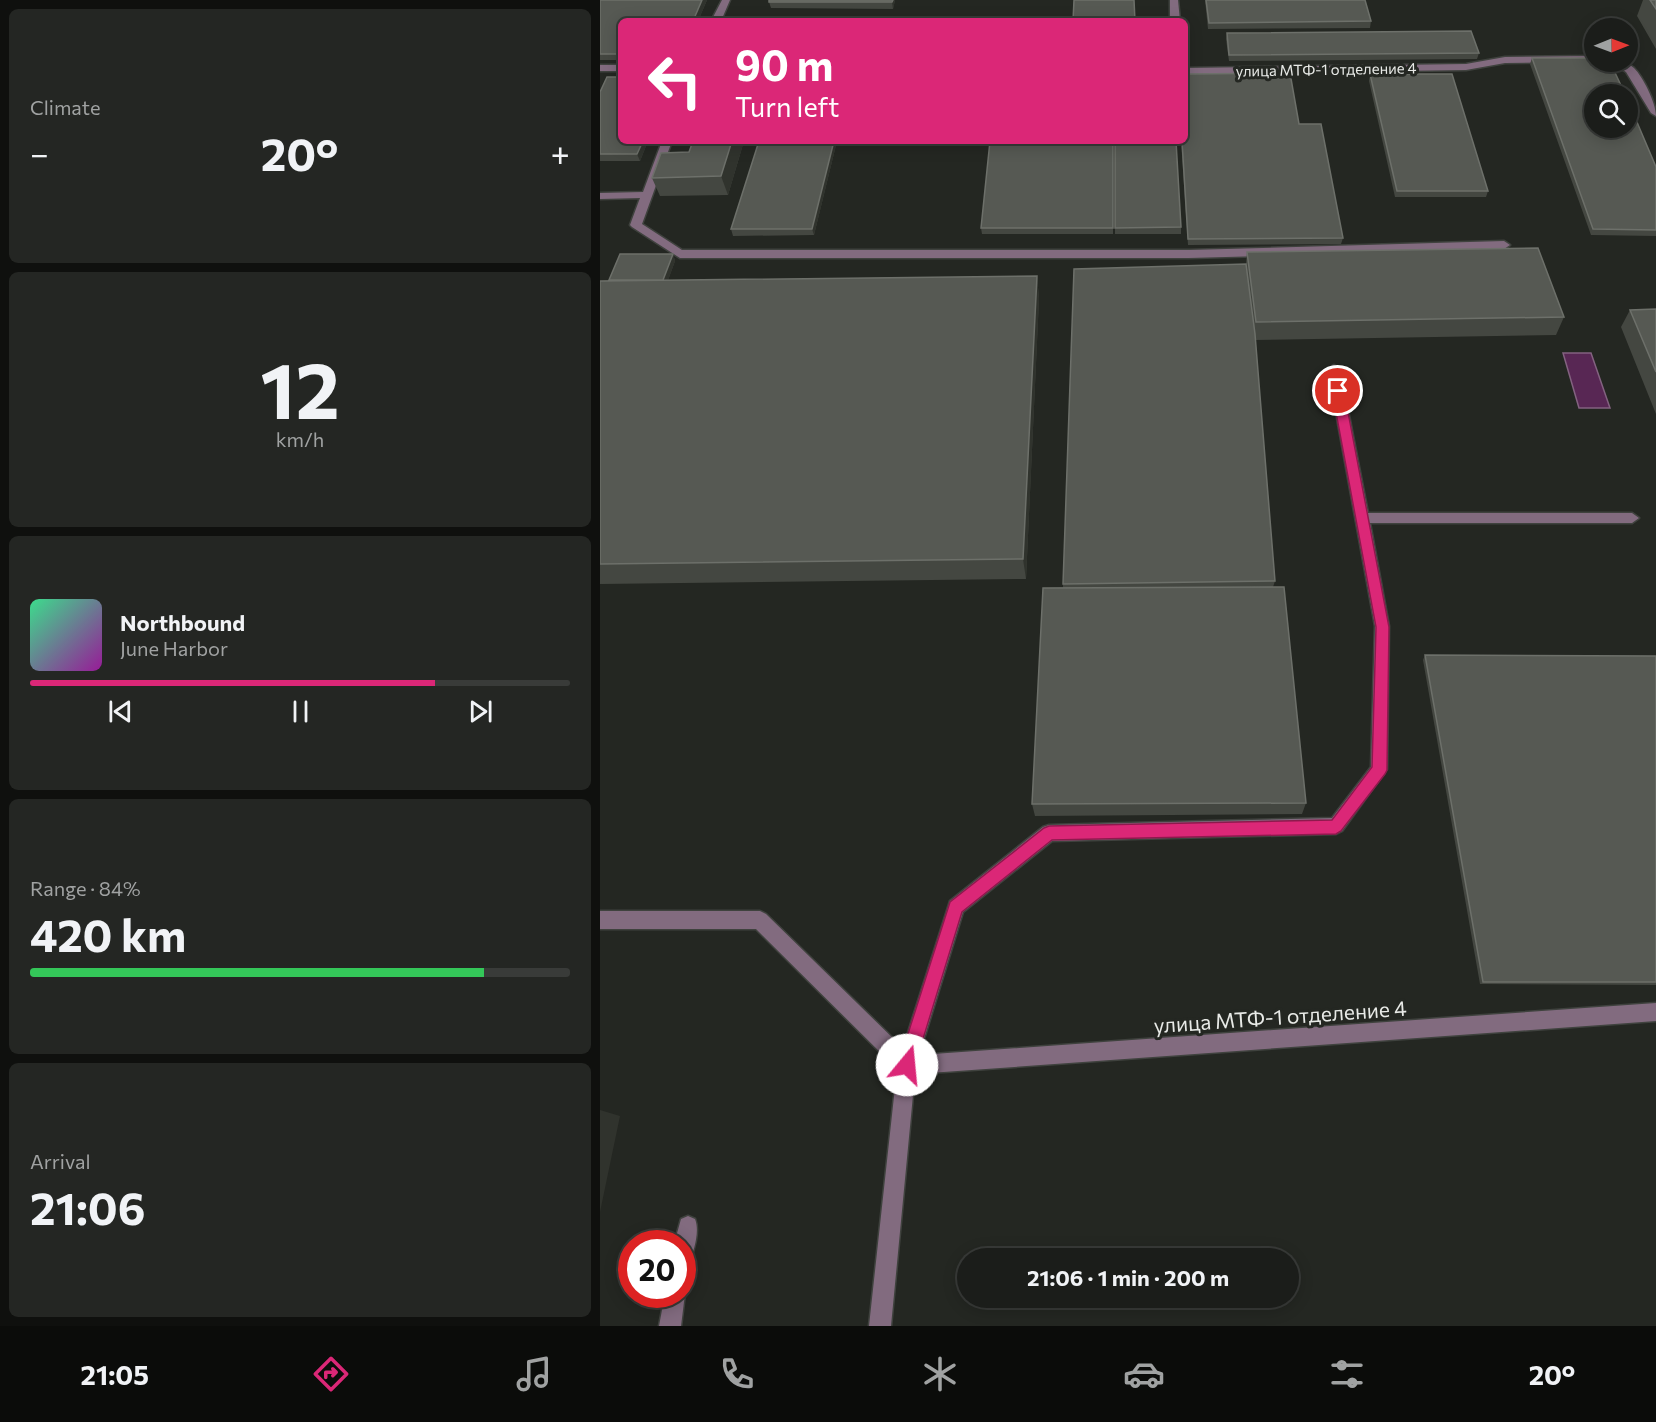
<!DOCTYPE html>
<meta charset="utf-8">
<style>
:root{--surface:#1b1d1a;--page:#242623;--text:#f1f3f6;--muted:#a0a2a2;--line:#393b39;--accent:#db2777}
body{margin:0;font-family:Commissioner,sans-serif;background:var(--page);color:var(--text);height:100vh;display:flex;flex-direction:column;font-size:22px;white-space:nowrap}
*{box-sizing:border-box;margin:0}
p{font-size:20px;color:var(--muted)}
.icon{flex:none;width:33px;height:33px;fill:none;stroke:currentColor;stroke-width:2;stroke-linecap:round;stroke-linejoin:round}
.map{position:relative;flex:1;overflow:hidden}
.sheet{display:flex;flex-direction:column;gap:9px;padding:9px;background:#0f100e;width:600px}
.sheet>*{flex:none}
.hud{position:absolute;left:18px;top:18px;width:570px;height:126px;border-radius:9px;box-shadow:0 3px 15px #0003,0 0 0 2px var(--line);background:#db2777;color:#fff;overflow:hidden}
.needle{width:39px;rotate:89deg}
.tools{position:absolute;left:984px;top:18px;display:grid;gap:12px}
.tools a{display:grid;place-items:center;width:54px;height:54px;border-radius:50%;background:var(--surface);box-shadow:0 3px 15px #0003,0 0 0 2px var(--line);font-size:30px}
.speed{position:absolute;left:18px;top:1230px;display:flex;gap:12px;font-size:30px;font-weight:700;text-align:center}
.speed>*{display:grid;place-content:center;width:78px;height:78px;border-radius:50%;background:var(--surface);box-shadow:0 3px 15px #0003,0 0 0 2px var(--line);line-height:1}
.speed .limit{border:9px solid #d22;background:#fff;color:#111}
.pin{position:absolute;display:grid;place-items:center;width:51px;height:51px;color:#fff;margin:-26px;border:3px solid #fff;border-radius:50%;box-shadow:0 2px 6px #0007}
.me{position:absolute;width:66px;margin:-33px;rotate:17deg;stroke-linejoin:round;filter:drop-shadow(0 0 4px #0008)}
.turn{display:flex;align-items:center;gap:21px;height:126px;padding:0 18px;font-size:27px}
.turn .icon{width:78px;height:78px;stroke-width:2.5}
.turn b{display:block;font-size:42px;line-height:51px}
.big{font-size:45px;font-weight:700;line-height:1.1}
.sheet .tile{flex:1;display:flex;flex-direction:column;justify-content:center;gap:9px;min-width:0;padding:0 21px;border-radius:9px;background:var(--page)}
.sheet .dial{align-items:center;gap:0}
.dial b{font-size:78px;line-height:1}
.song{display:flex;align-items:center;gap:18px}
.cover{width:72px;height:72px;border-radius:9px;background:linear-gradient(135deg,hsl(150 70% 55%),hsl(300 70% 35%))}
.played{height:6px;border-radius:3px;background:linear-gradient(90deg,var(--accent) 75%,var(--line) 75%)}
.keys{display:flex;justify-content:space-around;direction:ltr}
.heat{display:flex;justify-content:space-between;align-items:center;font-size:33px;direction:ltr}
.charge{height:9px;border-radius:4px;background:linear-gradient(90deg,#34c759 84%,var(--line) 0)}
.trip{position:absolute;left:357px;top:1248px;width:342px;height:60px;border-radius:30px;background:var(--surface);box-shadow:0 3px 15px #0003,0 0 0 2px var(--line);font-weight:700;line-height:60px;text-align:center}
.menu{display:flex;height:96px;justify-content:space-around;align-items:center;background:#0b0c0a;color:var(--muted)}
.menu .icon{width:42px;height:42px}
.menu .current{color:var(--accent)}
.menu b{font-size:27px;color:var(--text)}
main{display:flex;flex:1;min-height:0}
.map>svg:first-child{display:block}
</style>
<main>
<section class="sheet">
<div class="tile"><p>Climate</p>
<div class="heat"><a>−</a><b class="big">20°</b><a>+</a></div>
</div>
<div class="tile dial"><b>12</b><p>km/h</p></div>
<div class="tile">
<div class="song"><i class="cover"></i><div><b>Northbound</b><p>June Harbor</p></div></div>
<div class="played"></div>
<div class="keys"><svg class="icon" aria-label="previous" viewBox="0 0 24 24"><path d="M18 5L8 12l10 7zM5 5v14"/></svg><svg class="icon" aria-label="pause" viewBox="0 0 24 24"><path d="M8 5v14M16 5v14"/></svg><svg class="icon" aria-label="next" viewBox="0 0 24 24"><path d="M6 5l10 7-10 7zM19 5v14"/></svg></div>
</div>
<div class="tile"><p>Range · 84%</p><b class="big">420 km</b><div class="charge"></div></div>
<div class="tile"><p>Arrival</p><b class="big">21:06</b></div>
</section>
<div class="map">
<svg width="1056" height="1326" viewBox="0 0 1056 1326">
<rect width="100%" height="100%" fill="#242722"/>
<!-- water -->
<path fill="#582754" stroke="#836280" stroke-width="1.5" d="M963,353H991L1010,408H979Z"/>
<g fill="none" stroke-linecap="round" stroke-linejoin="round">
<defs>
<path id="minor" d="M122,0H130L121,21H111Z
M570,0H578L580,21H570Z
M994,56V62L905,63L866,70L585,74V68L866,64L905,57Z
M1011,62C1019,62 1027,62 1034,68C1043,77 1056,103 1056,116L1051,113L1026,72Z
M0,65H21V71H0Z
M62,141H72L42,224L82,250H589L904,241L910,245L904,249L589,258H80L32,227L30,225L40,198L0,199V193L43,192Z
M734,365L740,369L768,513H1032L1039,518L1032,523H770L789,626L787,769L742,831L736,834L452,841L363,912L319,1055L1056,1003V1021L315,1074L291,1326H269L297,1069L156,929H0V911H160L166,914L303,1048L350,901L443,827L449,825L732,818L771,767L775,626L728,369Z
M88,1216L95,1219C100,1231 94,1251 89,1263L82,1266V1244H74L81,1219Z
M82,1287L85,1294L81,1326H59L65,1294H82Z"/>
</defs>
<!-- minor casing -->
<use href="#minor" stroke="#3f423e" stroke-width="3"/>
<!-- minor -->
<use href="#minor" fill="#826b7f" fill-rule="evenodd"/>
</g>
<!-- wall -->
<path fill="#444741" d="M0,0H107L98,21H21V60H0Z
M169,0H295L293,9L171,8L169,2Z
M605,0H765L771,21L770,28L608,29Z
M1043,0H1056V49L1037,16Z
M627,33L879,53L877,59L629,61L626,39Z
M932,58L1056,167V236L991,235L930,64Z
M770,74L888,191L886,197H795L769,81Z
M0,92L48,141L40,161H0Z
M699,124L743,238L741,244L588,245L581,141Z
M144,141L128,195L60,196L52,178L89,152Z
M159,141H237L214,235L133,236L131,229Z
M513,141V234H382L381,228Z
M515,141L581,227V234H515Z
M647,252L964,317L956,335L655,340L675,581L673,587H626L706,803L702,814L435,816L432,804L463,588V584L646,264Z
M73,254L75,261L68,280L437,276L439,299L426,579L0,584V281L9,280Z
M1056,309V414L1021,327L1030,310Z
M825,655L1056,656V985L880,984L823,660Z"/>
<!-- shaded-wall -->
<path fill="#30332d" d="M102,0H107L98,21H93Z
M293,0H295L293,9L292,2Z
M43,141H48L40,161L37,154Z
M132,141H144L128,195L121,176Z
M234,141H237L214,235L212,229Z
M73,254L75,261L62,297L59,291Z
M437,276L439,299L426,579L423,559Z
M0,1110L20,1116L0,1212Z"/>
<!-- building -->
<path fill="#565953" stroke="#6d706a" stroke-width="1.5" d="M0,0H102L93,21H21V54H0Z
M169,0H293L292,2H169Z
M474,0H534L535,21H473Z
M606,0H765L771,21L609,23Z
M1050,0H1056V9Z
M871,31L879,53L629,55L627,33Z
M932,58H994V62H1010L1025,94H994V128H1028V101L1056,167V230L993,229Z
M690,73L699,124H721L743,238L588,239L582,141H585V74Z
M770,74H852L888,191H797Z
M7,77H21V141H43L37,154H0V92Z
M93,141H132L121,176L52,178L61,153L89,152Z
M159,141H234L212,229H131Z
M390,141H513V228H381Z
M515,141H576L581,227L515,228Z
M938,248L964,317L656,322L647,252Z
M20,254H73L63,280H9Z
M646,264L655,334L675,581L463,584L474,269Z
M437,276L423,559L0,564V281Z
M1056,309V372L1030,310Z
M684,587L706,803L432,804L443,588Z
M825,655L1056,656V982H883Z"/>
<!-- route -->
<path fill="#db2777" stroke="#8e194d" stroke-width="1.5" d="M738,387L744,391L789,627L787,770L785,774L741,831L736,834L452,840L362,912L315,1065L313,1071L307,1073L301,1071L298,1065L350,902L444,828L449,826L732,820L772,767L776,627L732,391Z"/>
<g text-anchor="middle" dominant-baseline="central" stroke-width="6" stroke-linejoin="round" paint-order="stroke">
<!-- far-street labels -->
<g font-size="15" fill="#e8eae7" stroke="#242722">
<text transform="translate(726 69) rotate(-1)">улица МТФ-1 отделение 4</text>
</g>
<!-- near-street labels -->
<g font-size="21" fill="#e8eae7" stroke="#242722">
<text transform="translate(680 1016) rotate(-4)">улица МТФ-1 отделение 4</text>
</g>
</g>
</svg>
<div class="tools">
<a><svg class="needle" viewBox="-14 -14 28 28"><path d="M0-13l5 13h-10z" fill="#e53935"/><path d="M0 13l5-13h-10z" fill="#a0a2a2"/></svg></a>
<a><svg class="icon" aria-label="search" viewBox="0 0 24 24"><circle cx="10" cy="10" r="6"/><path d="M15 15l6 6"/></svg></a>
</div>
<div class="speed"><div class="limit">20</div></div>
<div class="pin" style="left:738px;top:391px;background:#d93025"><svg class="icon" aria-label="arrive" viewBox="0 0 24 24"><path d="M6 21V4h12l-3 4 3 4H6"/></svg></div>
<svg class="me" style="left:307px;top:1065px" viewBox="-20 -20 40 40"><circle r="19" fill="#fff"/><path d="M0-13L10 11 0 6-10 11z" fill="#db2777"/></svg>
<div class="trip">21:06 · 1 min · 200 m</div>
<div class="hud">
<div class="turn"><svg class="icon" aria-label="left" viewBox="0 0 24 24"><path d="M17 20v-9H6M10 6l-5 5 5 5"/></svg><div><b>90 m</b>Turn left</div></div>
</div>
</div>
</main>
<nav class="menu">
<b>21:05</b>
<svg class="icon current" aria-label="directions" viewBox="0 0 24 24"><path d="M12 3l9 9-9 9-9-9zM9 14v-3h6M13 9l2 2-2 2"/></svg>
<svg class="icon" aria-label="music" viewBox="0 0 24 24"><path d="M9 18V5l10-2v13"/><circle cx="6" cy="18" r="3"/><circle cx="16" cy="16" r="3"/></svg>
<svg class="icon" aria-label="phone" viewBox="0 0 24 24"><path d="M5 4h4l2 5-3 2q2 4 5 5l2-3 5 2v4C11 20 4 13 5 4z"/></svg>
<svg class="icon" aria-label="climate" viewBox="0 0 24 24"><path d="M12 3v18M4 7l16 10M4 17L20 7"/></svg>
<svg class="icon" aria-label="car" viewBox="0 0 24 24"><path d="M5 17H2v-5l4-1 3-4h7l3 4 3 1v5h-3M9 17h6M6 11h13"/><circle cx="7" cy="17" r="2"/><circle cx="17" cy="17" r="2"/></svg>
<svg class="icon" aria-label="filters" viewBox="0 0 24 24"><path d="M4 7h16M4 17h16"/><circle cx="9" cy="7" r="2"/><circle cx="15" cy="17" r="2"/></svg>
<b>20°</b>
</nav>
